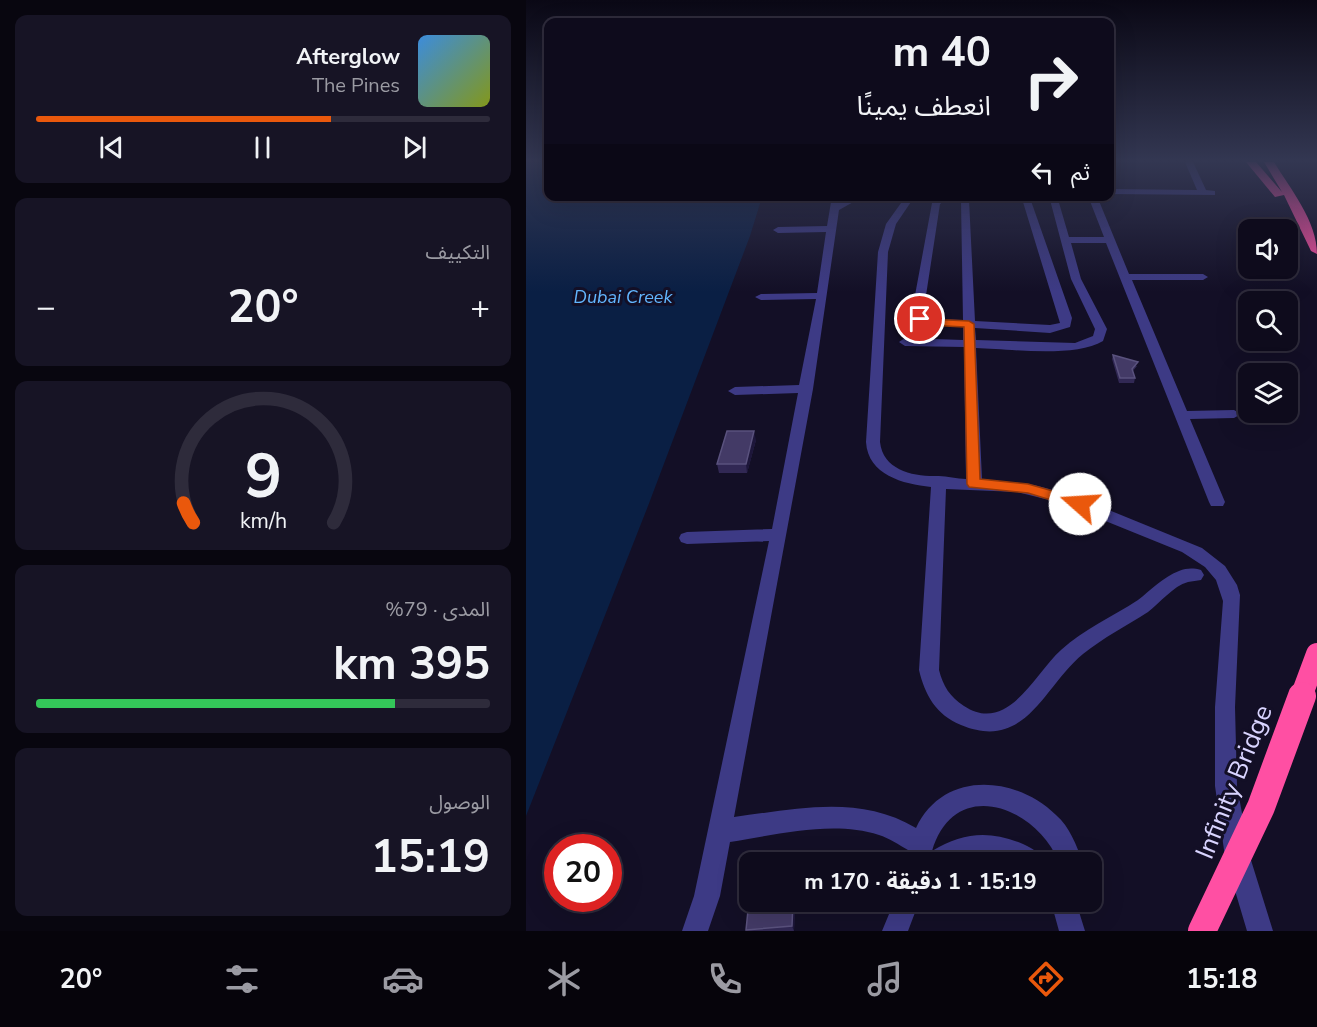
<!DOCTYPE html>
<html lang="ar">
<meta charset="utf-8">
<style>
:root{--surface:#0e0b1c;--page:#171425;--text:#f1f3f6;--muted:#9b9ba3;--line:#2e2b3b;--accent:#ea580c}
body{margin:0;font-family:"Nunito Sans","Noto Sans Arabic",sans-serif;background:var(--page);color:var(--text);direction:rtl;height:100vh;display:flex;flex-direction:column;font-size:22px;white-space:nowrap}
*{box-sizing:border-box;margin:0}
p{font-size:20px;color:var(--muted)}
.icon{flex:none;width:33px;height:33px;fill:none;stroke:currentColor;stroke-width:2;stroke-linecap:round;stroke-linejoin:round}
.map{position:relative;flex:1;overflow:hidden;direction:ltr}
.panel{display:flex;flex-direction:column;gap:15px;padding:15px;background:#08060f;width:526px}
.panel>*{flex:none}
.top-card{position:absolute;left:18px;top:18px;width:570px;height:183px;border-radius:12px;box-shadow:0 6px 24px #0002,0 0 0 2px var(--line);direction:rtl;background:#0e0b1c;color:var(--text);overflow:hidden}
.tools{position:absolute;left:712px;top:219px;display:grid;gap:12px}
.tools a{display:grid;place-items:center;width:60px;height:60px;border-radius:12px;background:var(--surface);box-shadow:0 6px 24px #0002,0 0 0 2px var(--line);font-size:30px}
.speed{position:absolute;left:18px;top:834px;display:flex;gap:12px;font-size:30px;font-weight:700;text-align:center}
.speed>*{display:grid;place-content:center;width:78px;height:78px;border-radius:50%;background:var(--surface);box-shadow:0 6px 24px #0002,0 0 0 2px var(--line);line-height:1}
.speed .limit{border:9px solid #d22;background:#fff;color:#111}
.pin{position:absolute;display:grid;place-items:center;width:51px;height:51px;color:#fff;margin:-26px;border:3px solid #fff;border-radius:50%;box-shadow:0 2px 6px #0007}
.me{position:absolute;width:66px;margin:-33px;rotate:289deg;stroke-linejoin:round;filter:drop-shadow(0 0 4px #0008)}
.turn{display:flex;align-items:center;gap:21px;height:126px;padding:0 24px;font-size:27px}
.turn .icon{width:78px;height:78px;stroke-width:2.5}
.turn b{display:block;font-size:42px;line-height:51px}
.then{display:flex;align-items:center;height:57px;padding:0 24px;background:#0003;gap:12px;font-size:22px}
.big{font-size:45px;font-weight:700;line-height:1.1}
.panel .card{flex:1;display:flex;flex-direction:column;justify-content:center;gap:9px;min-width:0;padding:0 21px;border-radius:12px;background:var(--page)}
.panel .dial{align-items:center;gap:0}
.dial svg{height:156px;overflow:visible;fill:none;stroke:var(--line);stroke-width:7;stroke-linecap:round;text-anchor:middle}
.dial text{fill:var(--text);stroke:none}
.song{display:flex;align-items:center;gap:18px}
.cover{width:72px;height:72px;border-radius:9px;background:linear-gradient(135deg,hsl(210 70% 55%),hsl(70 70% 35%))}
.played{height:6px;border-radius:3px;background:linear-gradient(90deg,var(--accent) 65%,var(--line) 65%)}
.keys{display:flex;justify-content:space-around;direction:ltr}
.heat{display:flex;justify-content:space-between;align-items:center;font-size:33px;direction:ltr}
.charge{height:9px;border-radius:4px;background:linear-gradient(90deg,#34c759 79%,var(--line) 0)}
.trip{position:absolute;left:213px;top:852px;width:363px;height:60px;border-radius:12px;background:var(--surface);box-shadow:0 6px 24px #0002,0 0 0 2px var(--line);font-weight:700;line-height:60px;text-align:center;direction:rtl}
.menu{display:flex;height:96px;justify-content:space-around;align-items:center;background:#06040b;color:var(--muted)}
.menu .icon{width:42px;height:42px}
.menu .selected{color:var(--accent)}
.menu b{font-size:27px;color:var(--text)}
main{display:flex;flex:1;min-height:0}
.map>svg:first-child{display:block}
</style>
<main>
<div class="map">
<svg width="791" height="931" viewBox="0 0 791 931">
<rect width="100%" height="100%" fill="#130f26"/>
<!-- water -->
<path fill="#0a1f44" d="M0,162H22V196L236,197L224,236L122,506L0,816Z"/>
<g fill="none" stroke-linecap="round" stroke-linejoin="round">
<!-- minor -->
<path fill="#3d3a85" fill-rule="evenodd" d="M659,162H667L680,190L689,191V195L584,194V189L671,190Z
M306,196H314L313,202L326,196H338L313,210L287,389L208,817C271,809 333,794 390,828C417,770 489,775 530,815C544,827 550,845 557,862H533C509,805 428,776 406,851C437,832 464,830 497,844C507,849 514,852 517,862H483L457,857L432,862H379L382,850C373,845 363,838 353,835C306,820 251,835 204,842L194,896L182,931H156L168,896L243,541L161,544L155,542L153,538L155,534L161,532L246,529L272,393L209,395L202,391L209,387L273,385L290,299L235,300L229,297L235,294L291,293L300,232L252,233L247,230L252,227L301,226Z
M380,196H389L370,224L362,252L354,442C357,471 389,477 413,476C421,476 431,479 440,479L438,347L379,346L373,342L379,338L437,340V327L406,325L385,317L406,203L412,197L504,198L546,318L544,327L524,333L449,328L450,340L549,343L567,336L569,329L545,279L523,196H531L543,237H578L562,196H571L603,274H677L682,277L677,280H606L661,411L708,410L715,414L708,418L664,419L699,502L697,506H685L683,502L580,243H545L555,279L581,329L577,341C549,358 484,349 450,348L456,479L508,485L546,495L676,548L699,566L711,585L714,595L709,707L711,786L724,857L747,931H721L699,857L689,786V707L697,601L690,580L679,567L656,552L535,503L491,492L420,489L413,670C417,686 424,697 438,706C482,735 509,673 535,650C558,629 586,617 612,600C625,590 637,577 653,571C661,568 667,568 675,570L678,575L675,580C671,581 666,581 662,582C647,586 634,603 622,612C600,626 577,638 557,654C517,687 500,752 435,725C410,715 399,695 393,670L405,487C377,484 342,475 340,442L352,252L360,224ZM435,200L437,320L407,319L397,315L414,204L418,201ZM443,200L497,202L534,323L524,325L449,321Z
M368,902H393L382,931H356Z
M525,902H550L559,931H533Z"/>
<!-- highway -->
<path fill="#ff4fa3" fill-rule="evenodd" d="M720,162H730L756,192L738,162H748C765,190 791,221 791,254L785,251L758,195L749,197Z"/>
<!-- highway-bridge-far1 -->
<path stroke="#ff4fa3" stroke-width="22" d="M775,697L791,654"/>
<!-- highway-bridge -->
<path stroke="#ff4fa3" stroke-width="28" d="M676,931L735,807L776,696"/>
</g>
<!-- wall -->
<path fill="#312854" d="M587,355L611,366L607,371L609,378L608,383H593L586,359Z
M230,440L221,473H193L191,464Z
M224,902H269V904L268,931H220Z"/>
<!-- shaded-wall -->
<path fill="#1d163a" d="M228,431L230,440L221,473L220,464Z
M267,902H269V904L268,931L266,926Z"/>
<!-- building -->
<path fill="#433a66" stroke="#5a527e" stroke-width="1.5" d="M587,355L612,362L606,369L609,378H594Z
M201,431H228L220,464H191Z
M223,901L224,902H267L266,926L220,930Z"/>
<!-- sky -->
<linearGradient id="sky" x2="0" y2="1"><stop stop-color="#0a0815"/><stop offset="0.55" stop-color="#333752"/><stop offset="1" stop-color="#333752" stop-opacity="0"/></linearGradient>
<rect width="791" height="292" fill="url(#sky)"/>
<!-- route -->
<path fill="#ea580c" stroke="#983908" stroke-width="1.5" d="M394,316L403,319L443,321L448,324L454,479L502,484L559,500L561,504L559,507L554,509L502,493L443,487L441,484L438,327L401,325L388,319Z"/>
<g text-anchor="middle" dominant-baseline="central" stroke-width="6" stroke-linejoin="round" paint-order="stroke">
<!-- far-water labels -->
<g font-size="18" font-style="italic" fill="#62b6ff" stroke="#130f26">
<text x="97" y="297">Dubai Creek</text>
</g>
<!-- near-street labels -->
<g font-size="26" fill="#d9d4ff" stroke="#130f26">
<text transform="translate(708 782) rotate(-68)">Infinity Bridge</text>
</g>
</g>
</svg>
<div class="tools">
<a><svg class="icon" aria-label="sound" viewBox="0 0 24 24"><path d="M4 9h4l5-4v14l-5-4H4zM17 9q2 3 0 6"/></svg></a>
<a><svg class="icon" aria-label="search" viewBox="0 0 24 24"><circle cx="10" cy="10" r="6"/><path d="M15 15l6 6"/></svg></a>
<a><svg class="icon" aria-label="layers" viewBox="0 0 24 24"><path d="M12 4l9 5-9 5-9-5zM3 14l9 5 9-5"/></svg></a>
</div>
<div class="speed"><div class="limit">20</div></div>
<div class="pin" style="left:394px;top:319px;background:#d93025"><svg class="icon" aria-label="arrive" viewBox="0 0 24 24"><path d="M6 21V4h12l-3 4 3 4H6"/></svg></div>
<svg class="me" style="left:554px;top:504px" viewBox="-20 -20 40 40"><circle r="19" fill="#fff"/><path d="M0-13L10 11 0 6-10 11z" fill="#ea580c"/></svg>
<div class="trip">15:19 · 1 دقيقة · 170 m</div>
<div class="top-card">
<div class="turn"><svg class="icon" aria-label="right" viewBox="0 0 24 24"><path d="M7 20v-9h11M14 6l5 5-5 5"/></svg><div><b>40 m</b>انعطف يمينًا</div></div>
<div class="then">ثم<svg class="icon" aria-label="left" viewBox="0 0 24 24"><path d="M17 20v-9H6M10 6l-5 5 5 5"/></svg></div>
</div>
</div>
<section class="panel">
<div class="card">
<div class="song"><i class="cover"></i><div><b>Afterglow</b><p>The Pines</p></div></div>
<div class="played"></div>
<div class="keys"><svg class="icon" aria-label="previous" viewBox="0 0 24 24"><path d="M18 5L8 12l10 7zM5 5v14"/></svg><svg class="icon" aria-label="pause" viewBox="0 0 24 24"><path d="M8 5v14M16 5v14"/></svg><svg class="icon" aria-label="next" viewBox="0 0 24 24"><path d="M6 5l10 7-10 7zM19 5v14"/></svg></div>
</div>
<div class="card"><p>التكييف</p>
<div class="heat"><a>−</a><b class="big">20°</b><a>+</a></div>
</div>
<div class="card dial"><svg viewBox="0 0 100 80">
<path d="M14 69A42 42 0 1 1 86 69"/>
<path d="M14 69A42 42 0 0 1 9 59" stroke="#ea580c"/>
<text x="50" y="56" font-size="32" font-weight="700">9</text>
<text x="50" y="72" font-size="11">km/h</text>
</svg></div>
<div class="card"><p>المدى · 79%</p><b class="big">395 km</b><div class="charge"></div></div>
<div class="card"><p>الوصول</p><b class="big">15:19</b></div>
</section>
</main>
<nav class="menu">
<b>15:18</b>
<svg class="icon selected" aria-label="directions" viewBox="0 0 24 24"><path d="M12 3l9 9-9 9-9-9zM9 14v-3h6M13 9l2 2-2 2"/></svg>
<svg class="icon" aria-label="music" viewBox="0 0 24 24"><path d="M9 18V5l10-2v13"/><circle cx="6" cy="18" r="3"/><circle cx="16" cy="16" r="3"/></svg>
<svg class="icon" aria-label="phone" viewBox="0 0 24 24"><path d="M5 4h4l2 5-3 2q2 4 5 5l2-3 5 2v4C11 20 4 13 5 4z"/></svg>
<svg class="icon" aria-label="climate" viewBox="0 0 24 24"><path d="M12 3v18M4 7l16 10M4 17L20 7"/></svg>
<svg class="icon" aria-label="car" viewBox="0 0 24 24"><path d="M5 17H2v-5l4-1 3-4h7l3 4 3 1v5h-3M9 17h6M6 11h13"/><circle cx="7" cy="17" r="2"/><circle cx="17" cy="17" r="2"/></svg>
<svg class="icon" aria-label="filters" viewBox="0 0 24 24"><path d="M4 7h16M4 17h16"/><circle cx="9" cy="7" r="2"/><circle cx="15" cy="17" r="2"/></svg>
<b>20°</b>
</nav>
